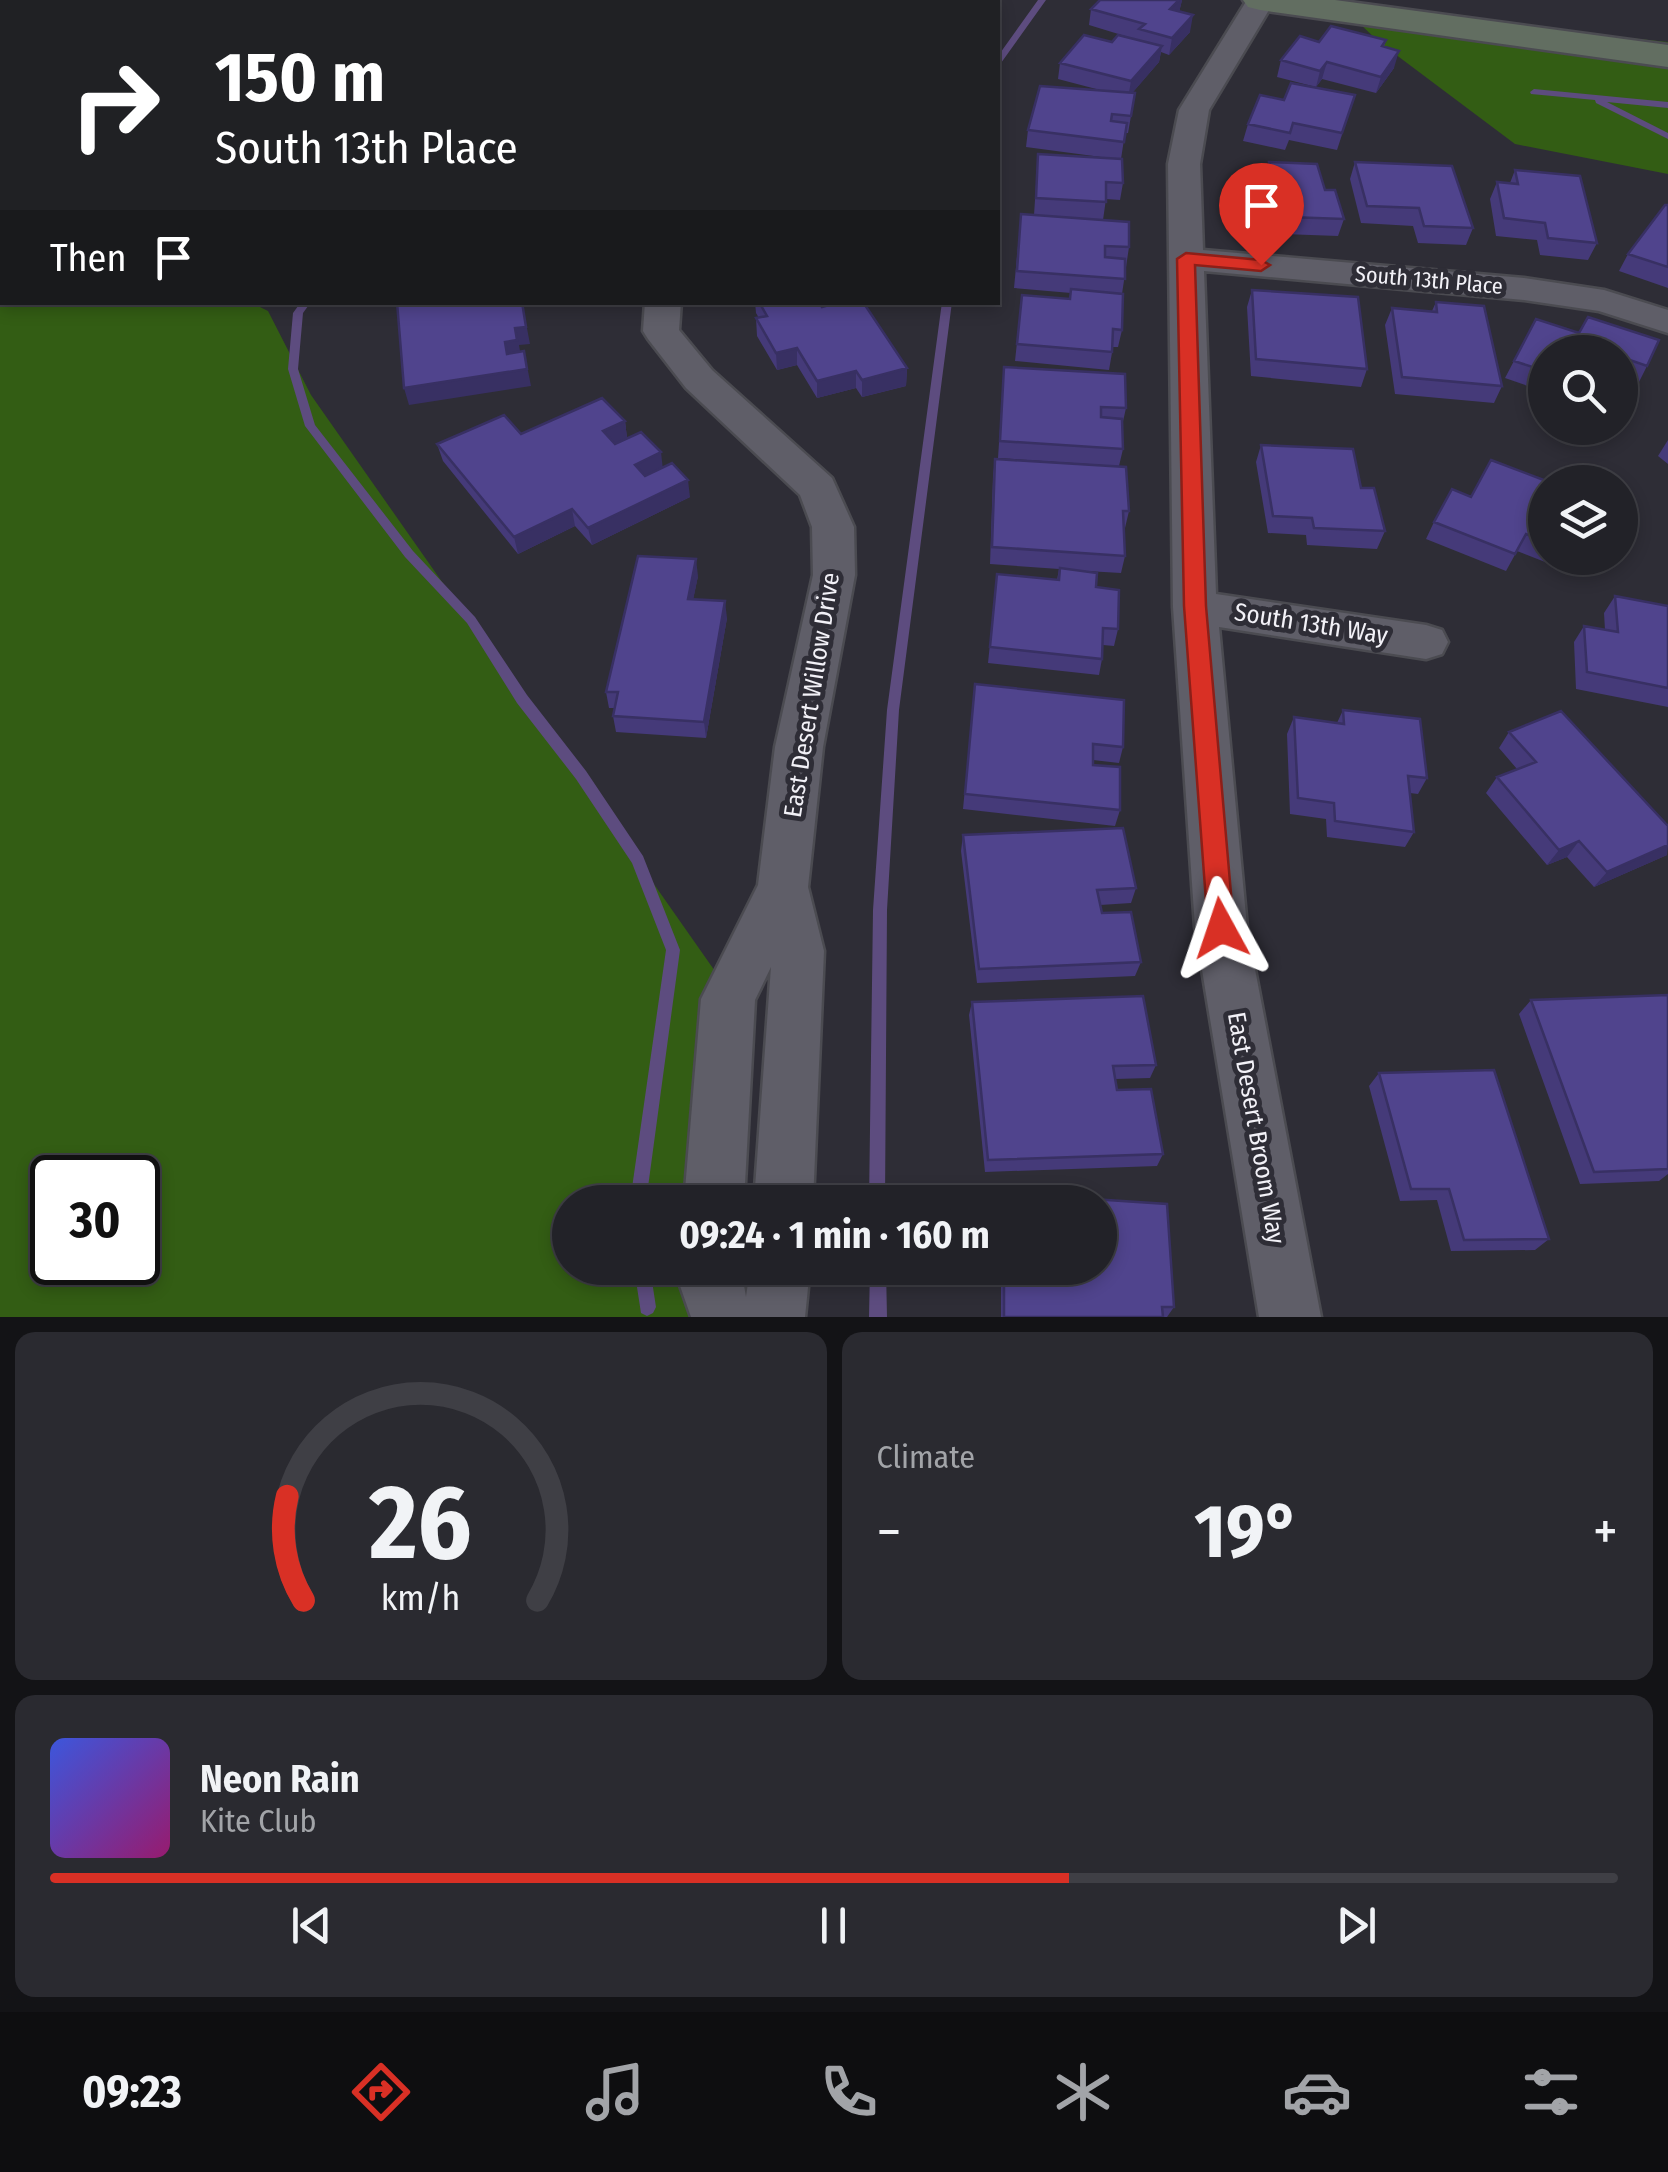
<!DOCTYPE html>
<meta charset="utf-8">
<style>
:root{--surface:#222228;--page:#2a2a30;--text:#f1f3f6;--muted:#a2a4a8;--line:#3f3f45;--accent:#d93025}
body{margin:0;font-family:"Fira Sans Condensed",sans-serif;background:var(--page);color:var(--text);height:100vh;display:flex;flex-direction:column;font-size:38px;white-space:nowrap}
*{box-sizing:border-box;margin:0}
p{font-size:32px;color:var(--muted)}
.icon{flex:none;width:55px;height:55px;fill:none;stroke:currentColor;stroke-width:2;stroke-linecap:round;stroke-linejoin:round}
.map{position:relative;height:1317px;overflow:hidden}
.panel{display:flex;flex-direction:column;gap:15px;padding:15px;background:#131316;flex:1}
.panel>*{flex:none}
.hud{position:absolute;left:0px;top:0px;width:1000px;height:305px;box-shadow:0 5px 15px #0003,0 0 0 2px var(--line);background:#202124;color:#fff;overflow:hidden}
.buttons{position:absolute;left:1528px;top:335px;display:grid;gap:20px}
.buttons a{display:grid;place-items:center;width:110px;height:110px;border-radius:50%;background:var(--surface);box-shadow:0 5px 15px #0003,0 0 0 2px var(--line);font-size:50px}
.speed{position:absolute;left:30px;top:1155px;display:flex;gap:20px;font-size:50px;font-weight:700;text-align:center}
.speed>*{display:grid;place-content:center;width:130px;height:130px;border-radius:50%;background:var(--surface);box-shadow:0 5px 15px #0003,0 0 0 2px var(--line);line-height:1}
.speed .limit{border:5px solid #111;border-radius:15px;background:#fff;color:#111}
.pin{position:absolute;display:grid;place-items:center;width:85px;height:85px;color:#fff;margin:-102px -42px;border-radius:50% 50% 50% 0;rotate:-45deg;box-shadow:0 0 10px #0007}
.pin .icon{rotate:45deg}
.me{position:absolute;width:110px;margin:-55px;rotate:355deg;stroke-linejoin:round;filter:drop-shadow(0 0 8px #0008)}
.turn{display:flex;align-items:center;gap:35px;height:210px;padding:0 50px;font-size:45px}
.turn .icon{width:130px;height:130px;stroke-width:2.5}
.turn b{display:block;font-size:70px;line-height:85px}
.then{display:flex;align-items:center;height:95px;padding:0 50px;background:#0003;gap:20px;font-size:38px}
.big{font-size:75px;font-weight:700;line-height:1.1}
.panel .card{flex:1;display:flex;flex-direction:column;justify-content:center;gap:15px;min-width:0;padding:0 35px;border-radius:20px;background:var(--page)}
.panel .dial{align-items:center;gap:0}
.dial svg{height:260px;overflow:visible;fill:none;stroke:var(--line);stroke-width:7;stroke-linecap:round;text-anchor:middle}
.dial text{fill:var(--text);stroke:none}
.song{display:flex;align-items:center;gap:30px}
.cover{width:120px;height:120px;border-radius:15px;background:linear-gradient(135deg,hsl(230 70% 55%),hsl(320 70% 35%))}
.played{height:10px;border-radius:5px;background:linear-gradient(90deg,var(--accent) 65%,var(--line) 65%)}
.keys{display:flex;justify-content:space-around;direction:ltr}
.heat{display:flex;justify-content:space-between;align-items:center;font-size:55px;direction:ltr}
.panel .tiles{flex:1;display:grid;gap:15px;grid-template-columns:1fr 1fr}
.card:last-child{grid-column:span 2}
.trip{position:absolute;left:552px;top:1185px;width:565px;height:100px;border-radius:50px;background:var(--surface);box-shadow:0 5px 15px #0003,0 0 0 2px var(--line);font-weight:700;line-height:100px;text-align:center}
.menu{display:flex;height:160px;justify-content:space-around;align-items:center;background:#0e0e10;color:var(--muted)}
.menu .icon{width:70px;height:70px}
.menu .current{color:var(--accent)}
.menu b{font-size:45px;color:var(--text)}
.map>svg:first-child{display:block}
</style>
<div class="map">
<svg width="1668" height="1317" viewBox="0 0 1668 1317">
<rect width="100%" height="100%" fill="#2e2d36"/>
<!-- green -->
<path fill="#335d14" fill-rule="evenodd" d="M1335,0L1456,20L1668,42V174L1515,144L1379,42Z
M0,167L2,302H250L268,311L311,395L717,974L704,1202H570V1268H700L697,1317H0ZM52,1178H138V1262H52Z"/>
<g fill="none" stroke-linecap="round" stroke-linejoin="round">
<!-- stream -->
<path fill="#5d4c7f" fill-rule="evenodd" d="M707,0H716L713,2H705Z
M1038,0H1046L1001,63H998V56Z
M1534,89L1668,102V108L1607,102L1668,133V139L1596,103L1595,100L1531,94L1530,92Z
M301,302H311L303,313L298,369L315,425L413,551L475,617L527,695L586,771L643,856L680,950L646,1202H630L666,950L632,863L576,779L517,703L467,623L405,557L305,426L288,369L293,313Z
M942,302H952L899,710L887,910L885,1202H869L873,910L887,710Z
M634,1268H650L656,1307L653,1313L647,1316L641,1313Z
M870,1268H886L887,1317H869Z"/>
<defs>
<path id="street" d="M1247,0H1275L1209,110L1200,164L1203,250L1524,278L1604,290L1668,310V333L1599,311L1524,300L1204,271L1216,594L1426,625L1442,630L1448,642L1442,654L1426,659L1219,627L1247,927L1321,1317H1259L1195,927L1173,607L1168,164L1179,110Z
M2,23V41L0,42V24Z
M645,302H681L679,330L712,370L832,478L854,527L855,575L823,747L808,887L824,951L813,1202H754L771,967L755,1000L744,1202H684L701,999L758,885L775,747L813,575L812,527L800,495L686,388L648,339L643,331Z
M681,1268H741L746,1297L750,1268H810L805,1317H691L679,1283Z"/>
<path id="secondary" d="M1243,0H1335L1668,45V67L1260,10L1248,7Z"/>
</defs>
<!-- street casing -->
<use href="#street" stroke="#4b4b51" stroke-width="5"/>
<!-- secondary casing -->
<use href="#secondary" stroke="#4b4b51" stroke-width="5"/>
<!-- street -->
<use href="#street" fill="#5f5e68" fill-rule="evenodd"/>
<!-- secondary -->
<use href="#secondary" fill="#626e61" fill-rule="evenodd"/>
</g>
<!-- wall -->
<path fill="#453a79" d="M192,0H347L348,2H195Z
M557,0H636L637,1L633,2H561Z
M1182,0L1179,12L1190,32L1169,55L1161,52L1159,62L1132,93L1131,116L1128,133H1125L1121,159L1123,183L1120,200L1106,199L1103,220L1129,247L1122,294V330L1118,347H1113L1109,370L1015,361L1022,295L1070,299L1071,293L1014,288L1021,214L1034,215L1038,154L1116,159L1026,147L1028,130L1100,90L1058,79L1060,63L1112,42L1138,40L1089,25L1091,9Z
M1386,40L1384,47L1394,68L1376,93L1322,79L1316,87L1277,77L1281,60L1319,42Z
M1355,95L1337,150L1289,140L1285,150L1243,141L1248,124L1284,100Z
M1269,162L1325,190L1344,219L1338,236L1283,234L1280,225L1252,224L1243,184L1248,167H1268Z
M1355,162L1473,228L1466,245L1418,243L1413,226L1361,223L1350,179Z
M1515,170L1597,243L1588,260L1540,255L1537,240L1496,236L1490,199L1497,182L1510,183Z
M1668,205V288L1619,271L1628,254Z
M1252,290L1367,369L1361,387L1251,376L1247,307Z
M755,302H819L822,307L907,368L906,386L862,397L856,388L817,398L797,365L777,370L757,336L756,318H759L756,313Z
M1436,302L1502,386L1494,403L1395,394L1385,325L1392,308L1432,311Z
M1536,319L1647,366L1638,384L1545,352V392L1505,378Z
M1004,367L1126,408L1122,426L1123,449L1119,466L998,458Z
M625,421L627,438L663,467L690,497L592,545L575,526L518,554L443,461L437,444Z
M1668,440V464L1658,456Z
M1261,445L1361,488L1385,531L1377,549L1307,545L1306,535L1268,533L1256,462Z
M995,459L1129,511L1125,528H1124L1125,556L1121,573L1069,570L1096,587L1118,629L1114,646L1103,645L1102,659L1099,675L988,663L997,574L1057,580L1059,569L990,564L993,476Z
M1545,482V558H1569L1563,569L1517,551L1506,571L1426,539L1434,522L1471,497Z
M698,576L693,599L727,618L706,738L616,732L613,716L615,708H609L606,692Z
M1615,596L1668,606V707L1576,689L1574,642L1584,626L1605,630L1604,613Z
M975,684L1123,747L1119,763L1093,760V765L1120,810L1115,826L963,809Z
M1343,710L1427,778L1418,794L1410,793L1414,832L1405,847L1327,837L1326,819L1290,814L1287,734L1294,717L1337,723Z
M1509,732L1667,855L1594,887L1567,857L1547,865L1486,793L1497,777L1517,769L1499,748Z
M963,835L1136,888L1131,903L1100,905L1102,913L1141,962L1135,976L977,983L961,851Z
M1668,995V1174L1659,1181L1580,1184L1519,1014L1531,1000Z
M972,1002L1156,1065L1150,1078L1115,1079L1117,1090L1163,1154L1157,1166L985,1172L969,1015Z
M1379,1073L1549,1239L1535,1250L1451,1251L1437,1200L1400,1201L1369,1086Z
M1077,1198L1167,1204L1174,1307L1167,1317H1001V1268H1100V1202H1075Z"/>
<!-- shaded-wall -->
<path fill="#383063" d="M0,0H34L25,2H2V8L0,9Z
M251,0H295L289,2H245Z
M525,0H545L542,2H522Z
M597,0H636L637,1L633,2H591Z
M1179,0H1182L1179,13L1170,9Z
M1193,15L1190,32L1169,55L1172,38Z
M1162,46L1159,62L1128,98L1131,81Z
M1399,51L1394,68L1376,93L1381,77Z
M1327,62L1322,79L1316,87L1320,71Z
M522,302L530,344L519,345L521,357L511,371L505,342L515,328Z
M797,348V365L777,370L776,353Z
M524,351L531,386L409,405L404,388Z
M907,368L906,386L862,397V380Z
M856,371V388L817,398V381Z
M625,421L627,438L606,448L603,431Z
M661,452L663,470L637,482L635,465Z
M688,480L690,497L592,545L588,528Z
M572,509L575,526L518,554L514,537Z
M696,559L698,576L690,616L688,599Z
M725,601L727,618L706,738L704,722Z
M1579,841L1567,857L1547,865L1559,850Z
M1668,845L1667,855L1594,887L1607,872Z"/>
<!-- building -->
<path fill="#50448d" stroke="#383063" stroke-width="2.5" d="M209,0H251L245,2H213Z
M275,0H344L337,2H268Z
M472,0H525L522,2H478L471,1Z
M872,0H944L946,2H868Z
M1100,0H1179L1170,9L1193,15L1172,38L1139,29L1145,24L1091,9Z
M1331,26L1386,40L1382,46L1399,51L1381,77L1327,62L1320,71L1281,60L1300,36L1319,42Z
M1084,35L1112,42L1118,35L1162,46L1131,81L1060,63Z
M1291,83L1355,95L1342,133L1293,123L1290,133L1248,124L1260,95L1284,100Z
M1040,86L1135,93L1131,116L1112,114L1111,121L1127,123L1124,142L1028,130Z
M1038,154L1122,159L1123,183L1106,182V202L1036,198Z
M1269,162L1317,164L1325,190H1335L1344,219L1288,217L1285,208L1257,207L1248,167H1270Z
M1355,162L1452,166L1473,228L1424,226L1419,208L1367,206Z
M1515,170L1580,176L1597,243L1548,238L1545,223L1504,218L1497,182L1518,184Z
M1665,205H1668V267L1628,254Z
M1021,214L1129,222V247L1105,246V257L1125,259V279L1017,271Z
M1071,289L1123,294L1122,330L1113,329L1112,352L1017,344L1022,295L1070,299Z
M1252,290L1358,297L1367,369L1256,359Z
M397,302H465L466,305L483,302H522L526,327L515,328L517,340L505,342L507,354L524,351L527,369L404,388Z
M759,302H819L822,307L840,302H863L907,368L862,380L856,371L817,381L797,348L776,353L756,318L767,316Z
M1436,302L1484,306L1502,386L1402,377L1392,308L1437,312Z
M1588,317L1659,340L1647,366L1630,360L1620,381V352H1545V371L1514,361L1536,319L1579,333Z
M1004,367L1125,374L1126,408L1101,407V417L1122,419L1123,449L1000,441Z
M602,398L625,421L603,431L615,444L641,432L661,452L635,465L645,476L672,463L688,480L588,528L572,509L514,537L437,444L504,415L521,434Z
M1261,445L1353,449L1361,488H1374L1385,531L1314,528L1312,518L1273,516Z
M995,459L1126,467L1129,511H1123L1125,556L992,547Z
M1491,460L1549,482H1545V541L1526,534L1515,554L1434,522L1452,489L1471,497Z
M638,556L696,559L688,599L725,601L704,722L613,716L618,692H606Z
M1060,568L1097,573L1096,587L1119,590L1118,629L1103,628L1102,659L990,647L997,574L1059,580Z
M1615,596L1668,606V688L1587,672L1584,626L1618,632Z
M975,684L1124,700L1123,747L1093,744V765L1120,767V810L965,794Z
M1343,710L1420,719L1427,778L1408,776L1414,832L1335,821L1334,803L1298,798L1294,717L1344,724Z
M1561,711L1668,826V845L1607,872L1579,841L1559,850L1497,777L1536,762L1509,732Z
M1123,828L1136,888L1097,890L1102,913L1131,912L1141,962L979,969L963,835Z
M1668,995V1169L1594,1172L1531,1000Z
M1143,996L1156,1065L1113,1066L1117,1090L1151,1089L1163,1154L988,1160L972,1002Z
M1494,1070L1549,1239L1464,1240L1449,1189H1411L1379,1073Z
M1077,1198L1167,1204L1174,1307H1162L1163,1317H1004V1268H1100V1202H1077Z"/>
<!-- route -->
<path fill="#d93025" stroke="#8d1f18" stroke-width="2.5" d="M1186,253L1261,260L1270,265L1261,271L1195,265L1206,606L1234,928L1230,936L1221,939L1212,936L1208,928L1184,606L1177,259Z"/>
<g text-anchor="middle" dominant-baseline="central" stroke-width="10" stroke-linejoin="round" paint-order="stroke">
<!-- far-street labels -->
<g font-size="22" fill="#f2f1f7" stroke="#2e2d36">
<text transform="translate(1429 280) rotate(5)">South 13th Place</text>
</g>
<!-- street labels -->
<g font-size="25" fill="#f2f1f7" stroke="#2e2d36">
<text transform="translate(1311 624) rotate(9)">South 13th Way</text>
<text transform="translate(812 695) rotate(-81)">East Desert Willow Drive</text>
<text transform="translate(1256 1128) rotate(80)">East Desert Broom Way</text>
</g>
</g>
</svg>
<div class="buttons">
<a><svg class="icon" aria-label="search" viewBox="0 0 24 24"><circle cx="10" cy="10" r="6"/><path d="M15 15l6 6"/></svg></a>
<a><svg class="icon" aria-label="layers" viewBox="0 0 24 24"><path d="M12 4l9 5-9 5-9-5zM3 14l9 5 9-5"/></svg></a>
</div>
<div class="speed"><div class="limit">30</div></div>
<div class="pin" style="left:1261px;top:265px;background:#d93025"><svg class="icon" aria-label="arrive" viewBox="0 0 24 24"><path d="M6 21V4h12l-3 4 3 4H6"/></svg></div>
<svg class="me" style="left:1221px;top:928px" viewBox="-20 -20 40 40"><path d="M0-17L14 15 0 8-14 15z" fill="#d93025" stroke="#fff" stroke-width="4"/></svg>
<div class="trip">09:24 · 1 min · 160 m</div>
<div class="hud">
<div class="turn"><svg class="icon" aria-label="right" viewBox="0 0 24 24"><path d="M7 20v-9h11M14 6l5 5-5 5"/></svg><div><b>150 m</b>South 13th Place</div></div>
<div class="then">Then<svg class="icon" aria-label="arrive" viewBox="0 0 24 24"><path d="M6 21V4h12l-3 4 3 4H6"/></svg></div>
</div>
</div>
<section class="panel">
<div class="tiles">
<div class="card dial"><svg viewBox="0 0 100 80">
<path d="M14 69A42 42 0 1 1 86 69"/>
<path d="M14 69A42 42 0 0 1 9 37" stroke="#d93025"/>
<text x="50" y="56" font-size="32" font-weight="700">26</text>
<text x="50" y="72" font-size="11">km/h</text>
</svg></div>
<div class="card"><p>Climate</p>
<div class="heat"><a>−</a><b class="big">19°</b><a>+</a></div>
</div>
<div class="card">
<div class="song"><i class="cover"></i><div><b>Neon Rain</b><p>Kite Club</p></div></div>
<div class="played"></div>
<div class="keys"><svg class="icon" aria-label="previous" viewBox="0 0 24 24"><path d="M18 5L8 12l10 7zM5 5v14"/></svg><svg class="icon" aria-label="pause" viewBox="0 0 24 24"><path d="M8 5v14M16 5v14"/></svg><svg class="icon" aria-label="next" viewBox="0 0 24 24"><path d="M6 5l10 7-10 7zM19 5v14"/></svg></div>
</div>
</div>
</section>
<nav class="menu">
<b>09:23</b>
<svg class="icon current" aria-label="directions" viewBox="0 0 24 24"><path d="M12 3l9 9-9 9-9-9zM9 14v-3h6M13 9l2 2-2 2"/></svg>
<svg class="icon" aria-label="music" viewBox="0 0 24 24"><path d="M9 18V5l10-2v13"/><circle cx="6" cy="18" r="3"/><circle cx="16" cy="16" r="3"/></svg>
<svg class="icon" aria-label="phone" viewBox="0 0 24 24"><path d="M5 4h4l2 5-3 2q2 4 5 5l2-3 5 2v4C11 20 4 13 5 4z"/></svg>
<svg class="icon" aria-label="climate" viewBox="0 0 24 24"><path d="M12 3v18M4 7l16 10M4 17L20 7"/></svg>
<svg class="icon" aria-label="car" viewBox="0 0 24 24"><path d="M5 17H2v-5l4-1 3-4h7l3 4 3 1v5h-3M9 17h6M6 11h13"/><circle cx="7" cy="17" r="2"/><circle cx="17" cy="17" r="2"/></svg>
<svg class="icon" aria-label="filters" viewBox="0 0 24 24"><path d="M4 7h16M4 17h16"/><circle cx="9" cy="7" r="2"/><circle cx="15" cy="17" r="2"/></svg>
</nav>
